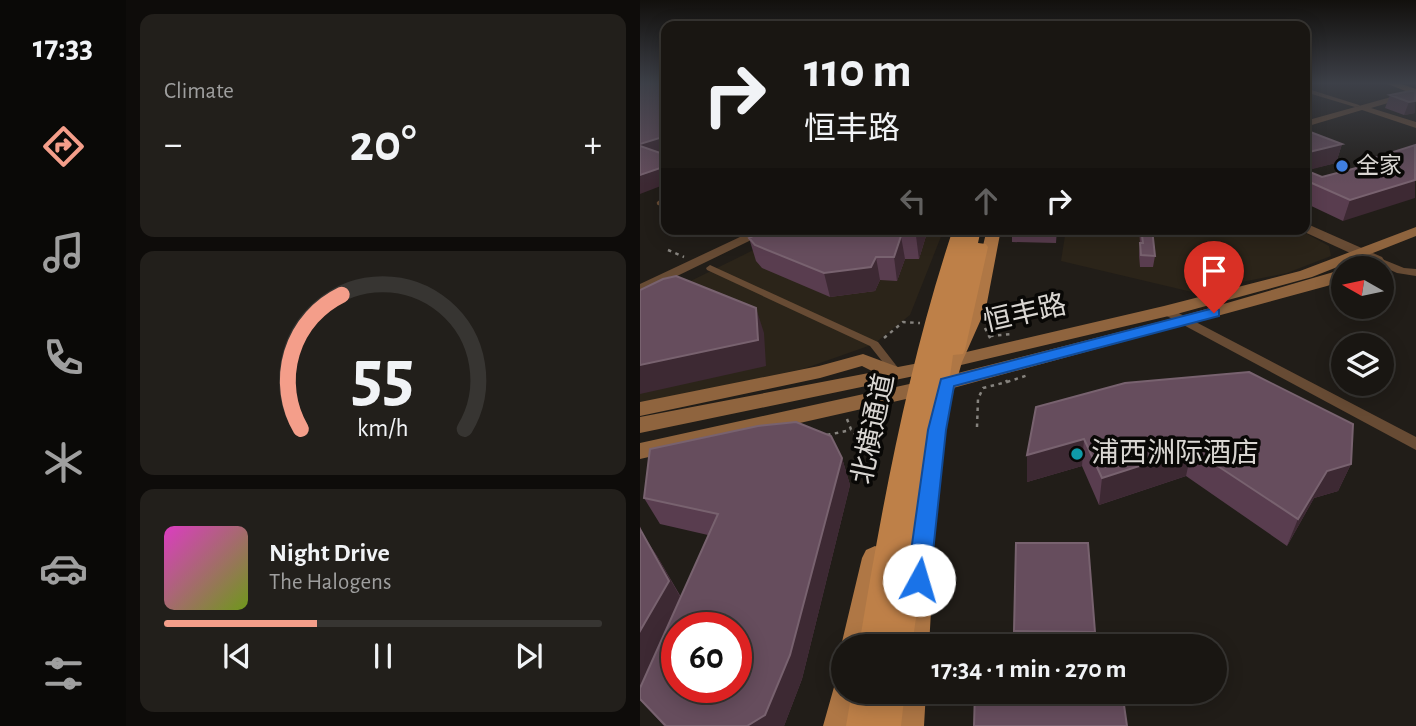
<!DOCTYPE html>
<meta charset="utf-8">
<style>
:root{--surface:#191612;--page:#221f1b;--text:#f1f3f6;--muted:#9f9f9f;--line:#373532;--accent:#f49e8a}
body{margin:0;font-family:"Alegreya Sans","Noto Sans SC",sans-serif;background:var(--page);color:var(--text);height:100vh;display:flex;flex-direction:column;font-size:26px;white-space:nowrap}
*{box-sizing:border-box;margin:0}
p{font-size:23px;color:var(--muted)}
.icon{flex:none;width:38px;height:38px;fill:none;stroke:currentColor;stroke-width:2;stroke-linecap:round;stroke-linejoin:round}
.map{position:relative;flex:1;overflow:hidden}
.drawer{display:flex;flex-direction:column;gap:14px;padding:14px;background:#0e0c0a;width:514px}
.drawer>*{flex:none}
.top-card{position:absolute;left:21px;top:21px;width:649px;height:214px;border-radius:14px;box-shadow:0 4px 18px #0003,0 0 0 2px var(--line);background:#191612;color:var(--text);overflow:hidden}
.needle{width:46px;rotate:279deg}
.fabs{position:absolute;left:691px;top:256px;display:grid;gap:14px}
.fabs a{display:grid;place-items:center;width:63px;height:63px;border-radius:50%;background:var(--surface);box-shadow:0 4px 18px #0003,0 0 0 2px var(--line);font-size:35px}
.speed{position:absolute;left:21px;top:612px;display:flex;gap:14px;font-size:35px;font-weight:700;text-align:center}
.speed>*{display:grid;place-content:center;width:91px;height:91px;border-radius:50%;background:var(--surface);box-shadow:0 4px 18px #0003,0 0 0 2px var(--line);line-height:1}
.speed .limit{border:10px solid #d22;background:#fff;color:#111}
.pin{position:absolute;display:grid;place-items:center;width:60px;height:60px;color:#fff;margin:-72px -30px;border-radius:50% 50% 50% 0;rotate:-45deg;box-shadow:0 0 7px #0007}
.pin .icon{rotate:45deg}
.me{position:absolute;width:77px;margin:-38px;rotate:6deg;stroke-linejoin:round;filter:drop-shadow(0 0 5px #0008)}
.turn{display:flex;align-items:center;gap:24px;height:147px;padding:0 28px;font-size:32px}
.turn .icon{width:91px;height:91px;stroke-width:2.5}
.turn b{display:block;font-size:49px;line-height:60px}
.lanes{display:flex;align-items:center;height:66px;padding:0 28px;background:#0003;justify-content:center;gap:35px;direction:ltr}
.lanes .off{opacity:.35}
.big{font-size:52px;font-weight:600;line-height:1.1}
.drawer .tile{flex:1;display:flex;flex-direction:column;justify-content:center;gap:10px;min-width:0;padding:0 24px;border-radius:14px;background:var(--page)}
.drawer .dial{align-items:center;gap:0}
.dial svg{height:182px;overflow:visible;fill:none;stroke:var(--line);stroke-width:7;stroke-linecap:round;text-anchor:middle}
.dial text{fill:var(--text);stroke:none}
.song{display:flex;align-items:center;gap:21px}
.cover{width:84px;height:84px;border-radius:10px;background:linear-gradient(135deg,hsl(310 70% 55%),hsl(80 70% 35%))}
.played{height:7px;border-radius:4px;background:linear-gradient(90deg,var(--accent) 35%,var(--line) 35%)}
.keys{display:flex;justify-content:space-around;direction:ltr}
.heat{display:flex;justify-content:space-between;align-items:center;font-size:38px;direction:ltr}
.trip{position:absolute;left:191px;top:634px;width:396px;height:70px;border-radius:35px;background:var(--surface);box-shadow:0 4px 18px #0003,0 0 0 2px var(--line);font-weight:600;line-height:70px;text-align:center}
main{display:flex;flex:1;min-height:0}
.menu{display:flex;flex-direction:column;width:126px;justify-content:space-around;align-items:center;background:#0a0907;color:var(--muted)}
.menu .icon{width:49px;height:49px}
.menu .current{color:var(--accent)}
.menu b{font-size:32px;color:var(--text)}
.map>svg:first-child{display:block}
</style>
<main>
<nav class="menu">
<b>17:33</b>
<svg class="icon current" aria-label="directions" viewBox="0 0 24 24"><path d="M12 3l9 9-9 9-9-9zM9 14v-3h6M13 9l2 2-2 2"/></svg>
<svg class="icon" aria-label="music" viewBox="0 0 24 24"><path d="M9 18V5l10-2v13"/><circle cx="6" cy="18" r="3"/><circle cx="16" cy="16" r="3"/></svg>
<svg class="icon" aria-label="phone" viewBox="0 0 24 24"><path d="M5 4h4l2 5-3 2q2 4 5 5l2-3 5 2v4C11 20 4 13 5 4z"/></svg>
<svg class="icon" aria-label="climate" viewBox="0 0 24 24"><path d="M12 3v18M4 7l16 10M4 17L20 7"/></svg>
<svg class="icon" aria-label="car" viewBox="0 0 24 24"><path d="M5 17H2v-5l4-1 3-4h7l3 4 3 1v5h-3M9 17h6M6 11h13"/><circle cx="7" cy="17" r="2"/><circle cx="17" cy="17" r="2"/></svg>
<svg class="icon" aria-label="filters" viewBox="0 0 24 24"><path d="M4 7h16M4 17h16"/><circle cx="9" cy="7" r="2"/><circle cx="15" cy="17" r="2"/></svg>
</nav>
<section class="drawer">
<div class="tile"><p>Climate</p>
<div class="heat"><a>−</a><b class="big">20°</b><a>+</a></div>
</div>
<div class="tile dial"><svg viewBox="0 0 100 80">
<path d="M14 69A42 42 0 1 1 86 69"/>
<path d="M14 69A42 42 0 0 1 32 10" stroke="#f49e8a"/>
<text x="50" y="56" font-size="32" font-weight="700">55</text>
<text x="50" y="72" font-size="11">km/h</text>
</svg></div>
<div class="tile">
<div class="song"><i class="cover"></i><div><b>Night Drive</b><p>The Halogens</p></div></div>
<div class="played"></div>
<div class="keys"><svg class="icon" aria-label="previous" viewBox="0 0 24 24"><path d="M18 5L8 12l10 7zM5 5v14"/></svg><svg class="icon" aria-label="pause" viewBox="0 0 24 24"><path d="M8 5v14M16 5v14"/></svg><svg class="icon" aria-label="next" viewBox="0 0 24 24"><path d="M6 5l10 7-10 7zM19 5v14"/></svg></div>
</div>
</section>
<div class="map">
<svg width="776" height="726" viewBox="0 0 776 726">
<rect width="100%" height="100%" fill="#211d18"/>
<!-- built -->
<path fill="#2b2419" d="M156,229H304L270,315L234,344L163,369L0,404V306Z
M426,229H658L689,246L691,256L647,273L552,292L421,261Z"/>
<g fill="none" stroke-linecap="round" stroke-linejoin="round">
<!-- path -->
<path stroke="#86837e" stroke-width="2.5" stroke-dasharray="3.5 4.5" stroke-linecap="butt" d="M28,250L44,257
M345,328L351,340
M350,336L373,334
M244,338L263,322L280,323
M367,382L388,375
M207,419L212,432L232,443
M337,427L338,399L343,388L367,382L366,380
M187,435L211,430"/>
<!-- service -->
<path stroke="#674b34" stroke-width="4.5" d="M19,203L26,200
M101,232L107,229"/>
<!-- pedestrian -->
<path fill="#674b34" fill-rule="evenodd" d="M70,265L238,342L262,373L261,375H253L230,346L67,270L66,268Z"/>
<!-- minor -->
<path fill="#674b34" fill-rule="evenodd" d="M665,88L719,105L720,106L715,107L665,92Z
M737,257L764,268L776,269V276L757,273L733,262L731,260Z
M527,307L776,437V450L523,314L521,311Z"/>
<!-- tertiary -->
<path fill="#674b34" fill-rule="evenodd" d="M769,92L772,96L731,108L776,122V128L722,110L665,127V121Z
M665,223L742,257L744,260L737,264L732,263L660,230L665,229Z
M117,229H134L0,294V284Z"/>
<!-- secondary -->
<path fill="#8f643e" fill-rule="evenodd" d="M745,83H759L776,89V95Z
M776,227V236L672,277L533,315L279,375L0,433V417L234,372L222,366L180,378L0,416V402L179,366L223,354L258,367L279,363L524,306L660,271Z
M704,269V280L687,286L306,390L0,459V443L306,376L542,316Z"/>
<!-- primary -->
<path fill="#af7745" fill-rule="evenodd" d="M347,229H361L346,308L322,362L313,393H299L296,388L302,362L328,308Z
M235,546L244,550L248,558L231,646H203V651L201,646L222,558L226,550Z
M278,581L288,585L292,594L289,646H259L264,594L268,585Z
M203,677V691H223L217,726H183L196,680Z
M254,691H286L284,726H250Z"/>
<!-- trunk -->
<path fill="#be8048" fill-rule="evenodd" d="M313,229H341L338,243L346,244L348,247L325,350L323,354L313,355L272,646H219C242,505 268,365 313,229Z
M212,691H265L261,726H206Z"/>
</g>
<!-- wall -->
<path fill="#593d4f" d="M775,91V113L764,115L745,108L750,95Z
M665,130L702,144L696,163L666,170L682,177L729,164L731,159L775,145L703,221L665,203Z
M372,229H417L416,243L372,242Z
M499,229H512L515,256L513,267H500L499,255L500,243Z
M286,236L279,259H265L257,281L240,280L235,291L190,297L122,268L116,261L109,238Z
M396,407L711,464L698,491L674,498L647,546L546,476L459,505L442,466L387,482V455Z
M202,458L210,485L162,679L144,726H24L0,700V526L1,532L17,556L41,597L68,535L20,524L4,498Z
M374,631L455,632L453,646H374Z"/>
<!-- shaded-wall -->
<path fill="#3d2933" d="M775,101V113L764,115L769,102Z
M26,136V153L4,160L0,150V144Z
M702,144L696,163L665,171V153Z
M26,166V184L0,194V175Z
M775,180V198L703,221L710,200Z
M279,229H285L286,236L279,259L276,236Z
M261,236L265,259L257,281L254,257Z
M236,257L240,280L235,291L190,297L184,273Z
M116,308L124,333L126,366L0,394V365Z
M444,439L442,466L387,482V455Z
M552,449L546,476L459,505L462,478Z
M202,458L210,485L162,679L144,726H107Z
M711,464L698,491L674,498L647,546L658,519L687,471Z
M0,526L1,532L17,556L46,607L0,693Z"/>
<!-- building -->
<path fill="#664d5d" stroke="#78626f" stroke-width="2" fill-rule="evenodd" d="M0,83H26V136L0,144Z
M770,91H775V101L769,102L750,95Z
M665,130L702,144L665,153Z
M775,145V180L710,200L665,180V170L682,177L739,162L731,159Z
M0,146L26,155V166L0,175Z
M127,229H279L276,236H261L254,257H236L231,267L184,273L115,245L109,238Z
M501,229H512L515,256L501,255L500,243H503Z
M36,276L116,308L118,340L0,365V290L23,279Z
M609,372L713,424L711,464L687,471L658,519L552,449L462,478L444,439L387,455L396,407L485,383Z
M156,422L191,436L202,458L150,655L125,715L107,726H26L0,699V688L78,514L4,498L10,449L118,426ZM37,628H96V688H37Z
M0,529L29,581L0,631Z
M376,543H448L455,632L374,631Z
M335,691H482L487,726H334Z"/>
<!-- sky -->
<linearGradient id="sky" x2="0" y2="1"><stop stop-color="#12100d"/><stop offset="0.45" stop-color="#3d4048"/><stop offset="1" stop-color="#3d4048" stop-opacity="0"/></linearGradient>
<rect width="776" height="185" fill="url(#sky)"/>
<!-- route -->
<path fill="#1a73e8" stroke="#114b97" stroke-width="2" d="M574,308L579,310V316L314,386L306,430L290,580L287,588L279,591L271,588L267,580L288,430L301,379Z"/>
<!-- markers -->
<circle fill="#3f7fe0" stroke="#090806" stroke-width="2.5" cx="702" cy="166" r="7"/>
<circle fill="#0f9aa8" stroke="#090806" stroke-width="2.5" cx="437" cy="454" r="7"/>
<g text-anchor="middle" dominant-baseline="central" stroke-width="7" stroke-linejoin="round" paint-order="stroke">
<!-- far-poi labels -->
<g font-size="23" fill="#d9d6d2" stroke="#090806" text-anchor="start">
<text x="716" y="166">全家</text>
</g>
<!-- street labels -->
<g font-size="28" fill="#d9d6d2" stroke="#090806">
<text transform="translate(385 314) rotate(-13)">恒丰路</text>
<text transform="translate(234 429) rotate(-78)">北横通道</text>
</g>
<!-- poi labels -->
<g font-size="28" fill="#d9d6d2" stroke="#090806" text-anchor="start">
<text x="451" y="454">浦西洲际酒店</text>
</g>
</g>
</svg>
<div class="fabs">
<a><svg class="needle" viewBox="-14 -14 28 28"><path d="M0-13l5 13h-10z" fill="#e53935"/><path d="M0 13l5-13h-10z" fill="#9f9f9f"/></svg></a>
<a><svg class="icon" aria-label="layers" viewBox="0 0 24 24"><path d="M12 4l9 5-9 5-9-5zM3 14l9 5 9-5"/></svg></a>
</div>
<div class="speed"><div class="limit">60</div></div>
<div class="pin" style="left:574px;top:313px;background:#d93025"><svg class="icon" aria-label="arrive" viewBox="0 0 24 24"><path d="M6 21V4h12l-3 4 3 4H6"/></svg></div>
<svg class="me" style="left:279px;top:580px" viewBox="-20 -20 40 40"><circle r="19" fill="#fff"/><path d="M0-13L10 11 0 6-10 11z" fill="#1a73e8"/></svg>
<div class="trip">17:34 · 1 min · 270 m</div>
<div class="top-card">
<div class="turn"><svg class="icon" aria-label="right" viewBox="0 0 24 24"><path d="M7 20v-9h11M14 6l5 5-5 5"/></svg><div><b>110 m</b>恒丰路</div></div>
<div class="lanes"><svg class="icon off" aria-label="left" viewBox="0 0 24 24"><path d="M17 20v-9H6M10 6l-5 5 5 5"/></svg><svg class="icon off" aria-label="ahead" viewBox="0 0 24 24"><path d="M12 20V5M6 11l6-6 6 6"/></svg><svg class="icon" aria-label="right" viewBox="0 0 24 24"><path d="M7 20v-9h11M14 6l5 5-5 5"/></svg></div>
</div>
</div>
</main>
